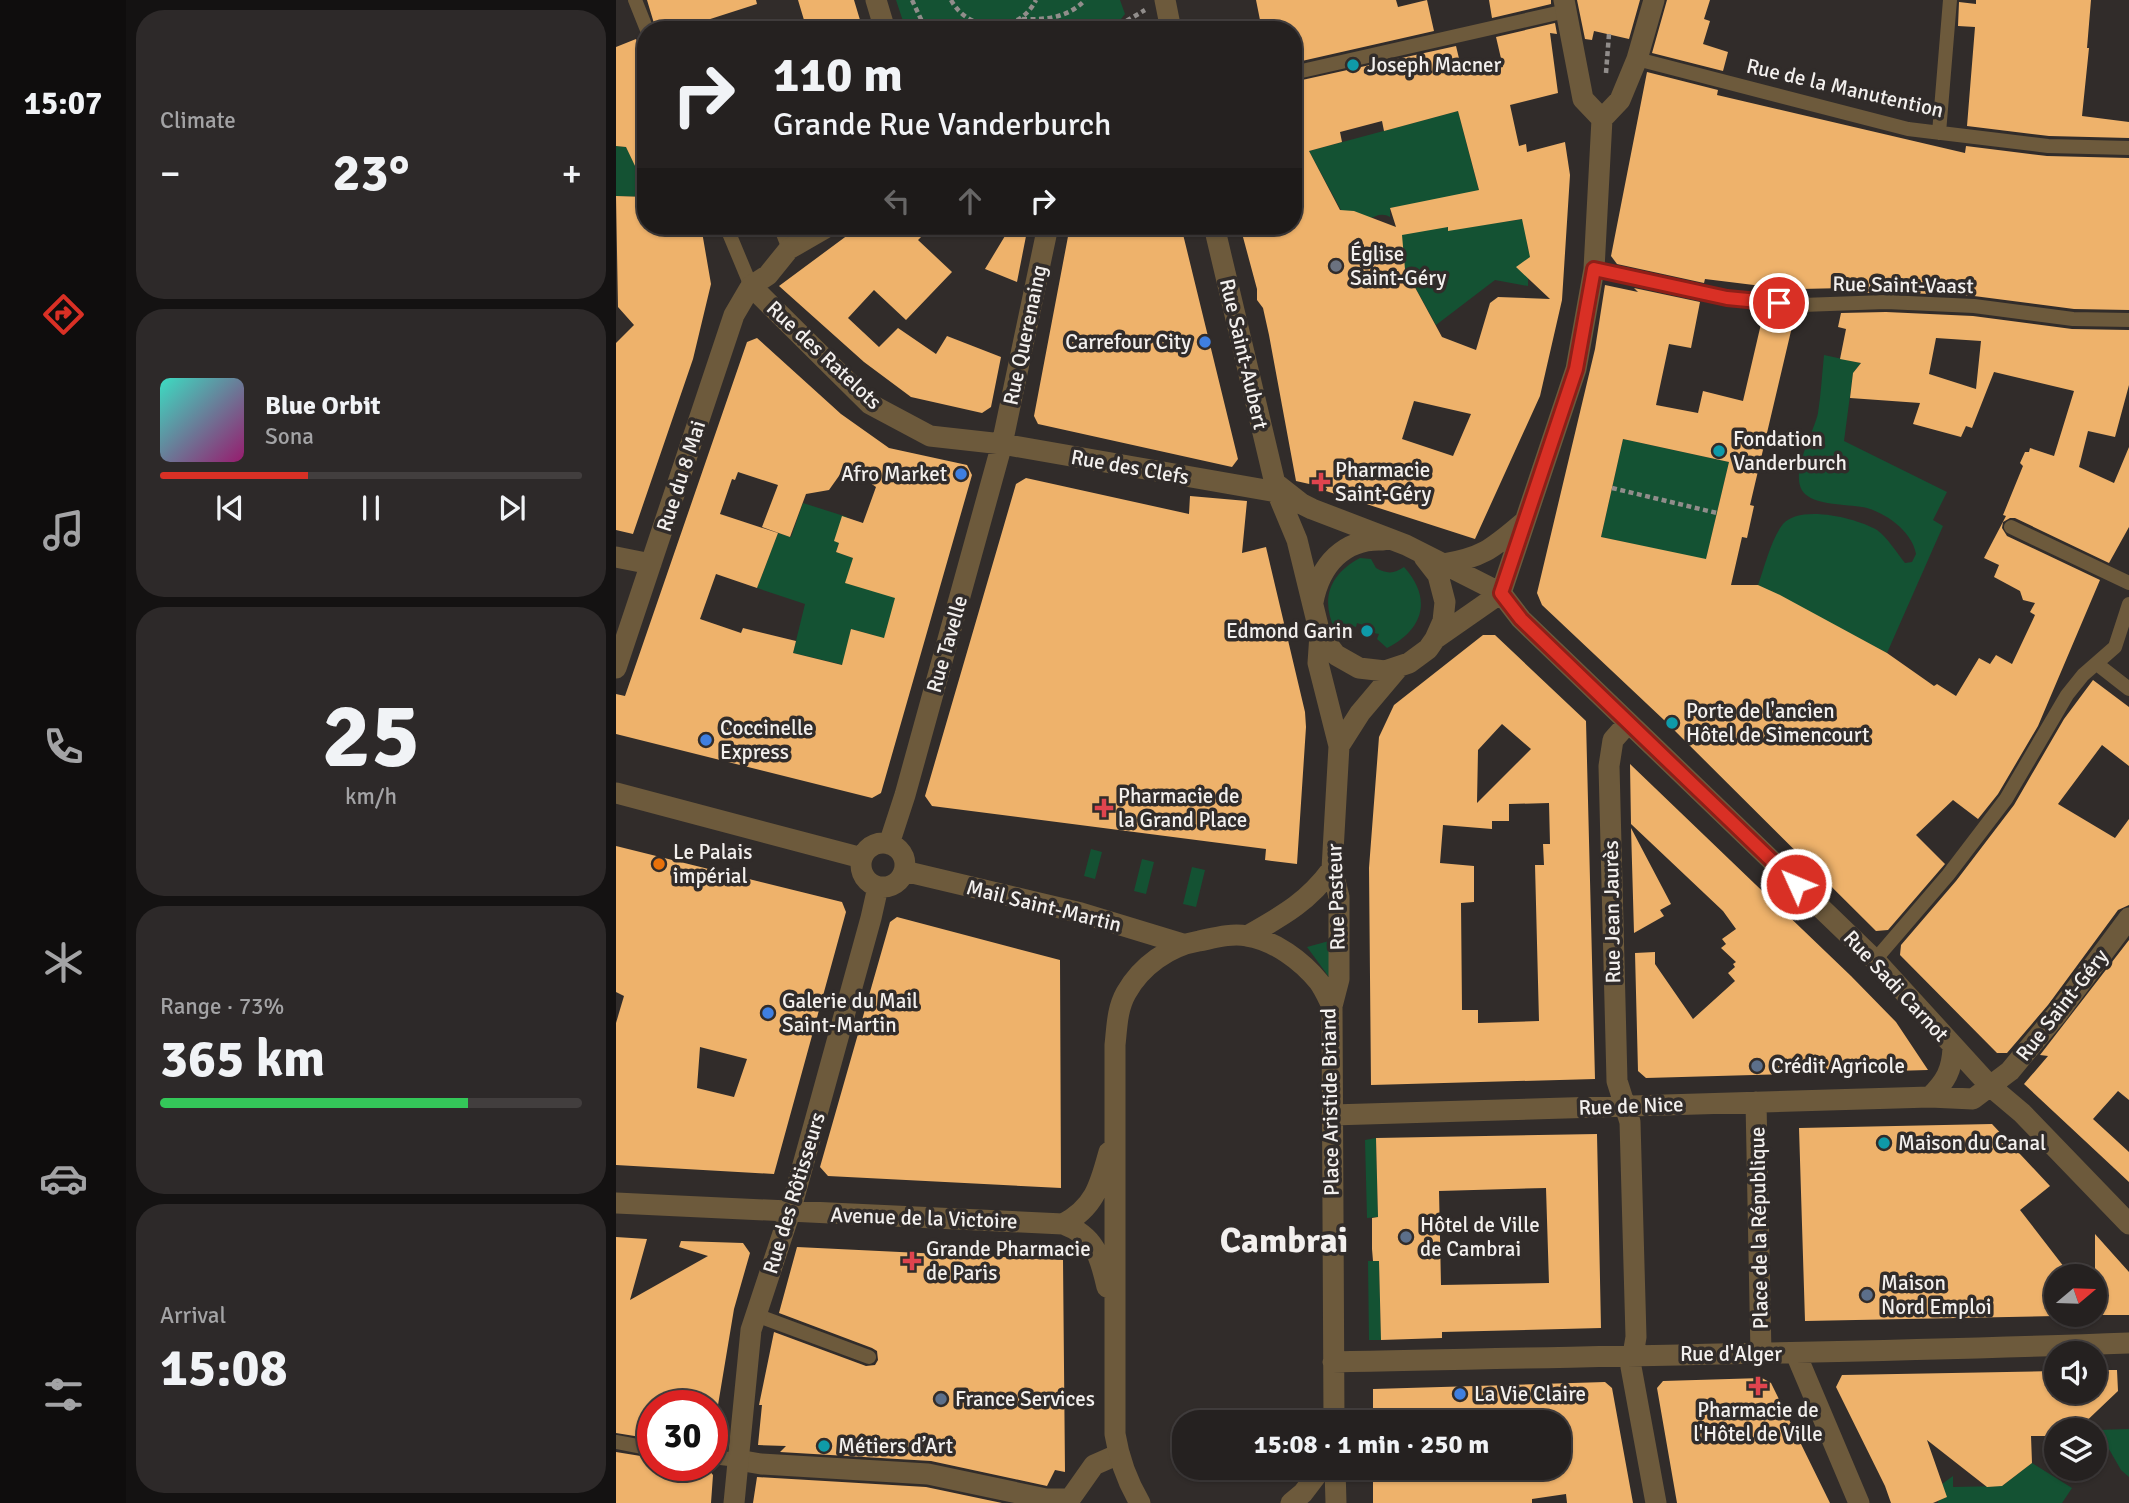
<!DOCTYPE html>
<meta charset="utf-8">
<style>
:root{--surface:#252120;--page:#2d2929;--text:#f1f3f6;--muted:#a3a3a5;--line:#423e3e;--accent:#d93025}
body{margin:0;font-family:Signika,sans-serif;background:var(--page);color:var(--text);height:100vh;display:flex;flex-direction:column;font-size:26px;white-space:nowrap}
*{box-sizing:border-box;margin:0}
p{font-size:23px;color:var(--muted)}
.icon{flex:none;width:38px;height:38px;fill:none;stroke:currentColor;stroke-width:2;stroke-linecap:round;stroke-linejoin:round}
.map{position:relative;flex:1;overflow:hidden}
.panel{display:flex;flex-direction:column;gap:10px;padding:10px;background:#141212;width:490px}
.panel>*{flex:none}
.top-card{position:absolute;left:21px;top:21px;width:665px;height:214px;border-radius:28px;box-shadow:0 2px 5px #0004,0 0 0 2px var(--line);background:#252120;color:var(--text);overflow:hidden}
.needle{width:46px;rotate:71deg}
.fabs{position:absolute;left:1428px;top:1264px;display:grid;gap:14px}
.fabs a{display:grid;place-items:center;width:63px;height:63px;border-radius:50%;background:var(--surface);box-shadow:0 2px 5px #0004,0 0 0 2px var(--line);font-size:35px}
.speed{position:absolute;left:21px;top:1390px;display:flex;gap:14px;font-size:35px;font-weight:700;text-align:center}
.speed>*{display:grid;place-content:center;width:91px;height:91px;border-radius:50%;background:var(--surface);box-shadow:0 2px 5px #0004,0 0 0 2px var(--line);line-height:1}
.speed .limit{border:10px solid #d22;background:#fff;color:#111}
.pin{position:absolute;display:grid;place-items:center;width:60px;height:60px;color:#fff;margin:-30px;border:4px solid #fff;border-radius:50%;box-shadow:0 2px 7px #0007}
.me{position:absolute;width:77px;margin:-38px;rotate:314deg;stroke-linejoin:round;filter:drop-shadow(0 0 5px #0008)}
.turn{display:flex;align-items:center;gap:24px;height:147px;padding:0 21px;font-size:32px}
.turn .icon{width:91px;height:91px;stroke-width:2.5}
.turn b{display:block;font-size:49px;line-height:60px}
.lanes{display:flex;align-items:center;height:66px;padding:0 21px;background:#0003;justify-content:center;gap:35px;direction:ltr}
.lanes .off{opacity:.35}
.big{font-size:52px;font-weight:700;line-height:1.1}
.panel .widget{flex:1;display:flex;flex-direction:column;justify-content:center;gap:10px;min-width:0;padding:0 24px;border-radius:28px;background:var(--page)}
.panel .dial{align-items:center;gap:0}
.dial b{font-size:91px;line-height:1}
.song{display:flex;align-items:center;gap:21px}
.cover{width:84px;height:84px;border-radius:10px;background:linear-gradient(135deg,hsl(170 70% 55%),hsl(320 70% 35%))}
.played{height:7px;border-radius:4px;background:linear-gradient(90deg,var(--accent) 35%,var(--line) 35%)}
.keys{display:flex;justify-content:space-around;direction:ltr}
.heat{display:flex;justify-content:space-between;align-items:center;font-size:38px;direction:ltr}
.charge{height:10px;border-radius:5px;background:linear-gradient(90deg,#34c759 73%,var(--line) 0)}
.trip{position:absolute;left:556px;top:1410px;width:399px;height:70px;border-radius:28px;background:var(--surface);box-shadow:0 2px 5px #0004,0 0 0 2px var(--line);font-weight:700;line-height:70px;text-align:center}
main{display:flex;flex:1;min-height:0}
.dock{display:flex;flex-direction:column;width:126px;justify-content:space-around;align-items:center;background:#0f0d0d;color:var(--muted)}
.dock .icon{width:49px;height:49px}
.dock .active{color:var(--accent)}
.dock b{font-size:32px;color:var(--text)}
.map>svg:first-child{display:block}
</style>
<main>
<nav class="dock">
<b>15:07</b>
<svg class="icon active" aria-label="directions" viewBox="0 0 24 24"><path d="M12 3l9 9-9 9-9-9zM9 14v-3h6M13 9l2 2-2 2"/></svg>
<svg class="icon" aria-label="music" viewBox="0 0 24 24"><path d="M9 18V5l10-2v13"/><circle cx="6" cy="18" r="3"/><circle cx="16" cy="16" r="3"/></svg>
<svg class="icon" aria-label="phone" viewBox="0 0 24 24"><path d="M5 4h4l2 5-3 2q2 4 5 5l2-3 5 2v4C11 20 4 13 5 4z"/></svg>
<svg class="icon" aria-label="climate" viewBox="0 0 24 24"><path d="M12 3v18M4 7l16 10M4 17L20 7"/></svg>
<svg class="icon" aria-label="car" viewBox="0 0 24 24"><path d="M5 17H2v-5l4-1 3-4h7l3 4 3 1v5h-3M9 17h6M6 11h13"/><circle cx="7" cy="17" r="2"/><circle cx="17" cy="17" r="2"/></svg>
<svg class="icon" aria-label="filters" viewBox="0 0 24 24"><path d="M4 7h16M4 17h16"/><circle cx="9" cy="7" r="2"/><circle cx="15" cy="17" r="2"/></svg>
</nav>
<section class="panel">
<div class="widget"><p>Climate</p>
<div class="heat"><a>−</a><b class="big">23°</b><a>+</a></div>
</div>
<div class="widget">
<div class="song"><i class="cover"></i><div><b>Blue Orbit</b><p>Sona</p></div></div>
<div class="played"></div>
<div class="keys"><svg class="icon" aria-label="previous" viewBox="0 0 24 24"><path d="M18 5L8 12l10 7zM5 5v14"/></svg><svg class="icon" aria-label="pause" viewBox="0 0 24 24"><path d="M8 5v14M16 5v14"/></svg><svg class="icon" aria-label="next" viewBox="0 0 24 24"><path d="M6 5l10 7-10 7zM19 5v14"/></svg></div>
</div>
<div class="widget dial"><b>25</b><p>km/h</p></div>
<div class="widget"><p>Range · 73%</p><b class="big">365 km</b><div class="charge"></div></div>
<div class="widget"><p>Arrival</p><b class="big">15:08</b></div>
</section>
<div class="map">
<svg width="1513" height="1503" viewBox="0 0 1513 1503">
<rect width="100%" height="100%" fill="#312c2a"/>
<!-- green -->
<path fill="#145233" d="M280,0H504L509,14L505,19L472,30H290Z
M842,111L863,191L829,214L832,230L908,219L912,250H917L915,262L905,263L904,271L912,275V286L879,280L820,325L789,269L785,237L786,206L774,208V217C767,213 760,215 752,220L738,211L726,212L693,151Z
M0,146L10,147L30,186V197L0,196Z
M1208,355L1245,363L1237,373L1228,441L1331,492L1317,520L1327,526L1271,653L1142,585C1149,566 1155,539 1167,524C1184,504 1241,518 1261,530C1272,538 1280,552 1289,563L1296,562L1300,554C1298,543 1292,535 1284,527C1274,518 1264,512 1251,508C1235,504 1202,506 1189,494C1171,477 1198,433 1202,413C1205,394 1206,374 1208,355Z
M1007,439L1113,462L1090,560L985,537Z
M187,503L231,517L220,552L237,558L230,583L250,589L287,572L267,643L261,636L235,629L233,637L235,639L228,665L177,653L189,604L141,588L162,533L175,537Z
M744,558L755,559L760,568C771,574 778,574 788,567C817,599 807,630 771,648L761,639L763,634L758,633L759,629L741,623L740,627L732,625L731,631L719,630C704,598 714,574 744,558Z
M475,849L486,852L479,879L468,876Z
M526,859L538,862L530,894L518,891Z
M576,867L589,870L580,907L567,904Z
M713,941V977L691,947Z
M760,1138L762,1217L751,1218L749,1140Z
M752,1261H763L765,1340H753Z
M1513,1429V1477L1505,1470L1482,1430Z
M1416,1463L1456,1488L1446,1503H1322V1501L1330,1497L1326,1484L1337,1476V1487L1386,1486Z"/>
<!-- building -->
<path fill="#eeb26b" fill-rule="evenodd" d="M31,0H140L141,4L60,30H40Z
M182,0H238L247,30H191Z
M640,0H780L782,7L811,0L818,31L677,63V30H646Z
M873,0H935V4L876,18Z
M961,0H1024L1013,39L978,31L976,40L969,39Z
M1051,0H1094L1088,19L1094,21L1087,44L1112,52L1107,71L1036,53Z
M1360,0H1475L1471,48H1473L1466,116L1513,122V138L1433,136L1351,126L1359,27L1342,26L1343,2L1360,4Z
M939,23L941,34L934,33L942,93L894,105L903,146L910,144L911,152L949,142L954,175L946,300L924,396L859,539L710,491L711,488L680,481L653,335L647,308L641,300V289L624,226H677V82L840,46L847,75L887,67L880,37ZM842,111L863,190L774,208L780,227L738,211L724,210L693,151L726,142L724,132L766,121L768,131ZM906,219L914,257L900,267L934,299L882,297L874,303L860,350L826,337L789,269L786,235L832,227V231ZM798,401L855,414L837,456L786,439Z
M20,39L30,63V189L10,147L0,146V47Z
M1031,72L1102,90L1101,95L1349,153L1350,146L1431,156L1513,158V310L1458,309L1358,296L1270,292L1229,294L1230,288L1184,289L1183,295L1153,292L1154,287L1089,279L1088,283L1001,264L995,256Z
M0,196L30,197V226H85L95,284L77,359L17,534L0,530V343L18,325L2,307Z
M244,226H316L302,240L336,272L290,320L258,290L232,318L263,347L282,328L320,354L331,336L385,357L375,407L366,413L295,397L248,362L163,286Z
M395,226H412L401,282L369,269Z
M454,226H565L622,459L616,467L422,424L418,416Z
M989,285L1022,292L1018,288L1084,302L1075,348L1053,344L1040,405L1082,413L1087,391L1127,401L1148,311L1179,314L1134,505L1138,506L1131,538L1126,537L1115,585H1142L1164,595L1271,653L1318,686L1321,684L1340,696L1363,658L1374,664L1380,655L1396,664L1419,615L1414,612L1419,603L1407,600L1404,591L1378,577L1383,565L1368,558L1390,516L1387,515L1407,466L1404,463L1409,452H1413L1414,448L1438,456L1458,391L1378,372L1356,428L1350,426L1345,437L1297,424L1304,403L1234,398L1237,373L1245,363L1224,359L1230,329L1222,327L1225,313L1270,312L1357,316L1456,329L1513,330V385L1499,437L1472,431L1463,467L1498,483L1513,447V527L1493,563L1399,518H1394L1387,522L1386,528L1391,536L1484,580L1422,726L1382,794L1362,819L1337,800L1300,835L1329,864L1272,930L1260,931L1048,720L926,605L921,593L979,349ZM1320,338L1365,341L1360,389L1313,374ZM1007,439L1113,462L1090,559L985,537Z
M141,338L225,414L273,448L351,465L356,475L265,793L256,798L0,734V694L9,696L131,342ZM230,466L260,487L247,523L226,516L218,541L223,543L220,552L237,558L229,583L279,598L268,638L235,629L226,665L177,653L180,641L127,628L125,633L84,619L100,574L141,588L162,533L104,514L116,479L119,480L122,472L162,485L146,527L174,537L190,494L213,490Z
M410,478L573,514L574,496L631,501L626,553L650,547L689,712L690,727L681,864L649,860L650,849L316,806L309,796L314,779L400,484Z
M867,635H879L970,721L979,1079L755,1085L753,868L763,737L778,705ZM886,724L915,749L861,803L862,750ZM933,803L934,844H927L928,865H919L923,1021L862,1023V1010H846L845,903L858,902V866L824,863L827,825L876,829V821H893V804Z
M1477,680L1513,707V766L1486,745L1442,804L1499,838L1513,819V905L1502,910L1432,1005L1391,1053H1381L1284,955L1285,945L1340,881L1398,805L1448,719Z
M1014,764L1235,976L1280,1022L1312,1070L1030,1078L1022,1071L1019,953L1039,952V964L1077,1019L1119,981L1112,973L1119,967L1117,964L1120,962L1105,948L1110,944L1106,939L1120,929L1107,911L1015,824Z
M1015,828L1055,904L1044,910L1048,916L1018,933Z
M0,846L226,902L230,912L158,1174L0,1165V1023L8,996L0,992ZM84,1047L131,1059L118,1097L81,1088Z
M281,917L444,960L445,1188L212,1176L204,1167L274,922Z
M1513,940V1100L1502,1091L1477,1119L1513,1152V1182L1408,1084L1432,1056L1424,1055Z
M1376,1124L1434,1186L1404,1210L1455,1276H1440V1316L1189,1321L1183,1128Z
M981,1134L985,1328L826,1332V1338L765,1340L763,1261H757L756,1249V1218L762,1217L760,1138ZM930,1188L933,1283L825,1285L823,1191Z
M1479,1234L1513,1272V1315H1479Z
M0,1237L31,1239L14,1300L92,1256L63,1247L65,1241L127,1243L134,1253L118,1309L102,1405H37V1439L0,1433Z
M181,1247L447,1260L449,1472L439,1470L431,1486L315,1461L164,1452L170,1446L142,1445L146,1405H143L158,1332L250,1366L259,1365L262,1360L261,1351L256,1348L163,1313Z
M1479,1370H1501L1502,1391L1461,1430H1437V1436H1415L1416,1463L1386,1486L1371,1487L1311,1440L1331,1497L1317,1503H1275L1269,1486L1220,1387L1226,1375L1440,1371V1391H1479Z
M1146,1378L1155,1383L1214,1503H1061L1041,1388L1047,1381Z
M989,1382L996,1388L1017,1503H951L950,1494L916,1499V1503H757V1468H943V1423H757V1389Z
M0,1452L37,1458V1465H67L91,1468L97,1475L95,1503H0Z
M141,1477L310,1487L386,1503H137Z"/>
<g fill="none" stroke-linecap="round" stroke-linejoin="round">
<!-- path -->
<path stroke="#918d8b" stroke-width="4.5" stroke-dasharray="5 3.5" stroke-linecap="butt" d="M296,0L310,30
M335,0C353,33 402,36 420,0
M406,19C429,20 452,18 469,0
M487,30L507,23L529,10
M990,73L993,34
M996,488L1101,513"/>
<!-- service -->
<path stroke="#6d5a3c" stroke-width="14" d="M19,0L31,30
M1021,59L1292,129L1432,146L1513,148
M677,73L950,11
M1323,133L1334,0
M110,226L135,286
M164,226L173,249
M978,269L1111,298L1186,305L1270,302L1358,306L1457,319L1513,320
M1395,527L1513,583
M1481,664L1513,689
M1259,960L1332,875L1390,799L1451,695L1467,675L1499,647L1513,604
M140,1315L253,1357
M0,1442L37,1449
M96,1457L122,1460"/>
<!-- pedestrian -->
<path stroke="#6d5a3c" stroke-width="21" d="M122,1460L145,1464L312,1474L430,1499H454L478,1465L503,1454"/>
<!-- minor -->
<path stroke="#6d5a3c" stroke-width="21" d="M260,0L269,30
M549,0L555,30
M948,0L967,99L986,119
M986,119L1004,100L1021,59L1038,0
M598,226L661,492L681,540L704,634L720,655L743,668L769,671L793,663L812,649L819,639L827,621L829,602L822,575L808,557
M135,286L254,404L314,436L386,444L661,492
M658,482L686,504L696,509L790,545L885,593L905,619L1259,960L1374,1086L1406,1113L1513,1224
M0,557L35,564
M827,564C869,557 878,547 909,521
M885,593L960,369L978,269L986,119
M697,602C704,565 728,538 767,540
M704,634L702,663L723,746L716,869L723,897V979L716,1006
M819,639L885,593
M0,668L118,315L135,286L152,275L173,249L213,226
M1012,723L997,740L993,766L1001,1081L1014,1122L1020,1337L1015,1367L1040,1503
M723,746L744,713L782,668
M0,793L246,858
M245 865a22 22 0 1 1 44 0a22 22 0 1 1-44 0Z
M273,844L289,795L386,444L432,226
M288,871L465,913L567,944
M631,936C666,916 691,903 716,869
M1314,1097C1330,1081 1336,1070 1337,1048
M1140,1102L1145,1354
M716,1115L1314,1097L1357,1099L1394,1071L1442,1013L1513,918
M0,1203L447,1224C479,1236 484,1256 491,1287
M447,1224C479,1207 484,1185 493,1152
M1180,1354L1243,1503
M717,1362C983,1356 1248,1353 1513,1343
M719,1468L720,1503
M118,1503L135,1330L174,1212L255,918L262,887
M524,1503C511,1481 503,1459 499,1434V1045C501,1027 501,1009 510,993C525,966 553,946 583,941C598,938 615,933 631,936C658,940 686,961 703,982C708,989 712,998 716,1006L718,1423
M675,1503L687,1493L706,1468"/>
</g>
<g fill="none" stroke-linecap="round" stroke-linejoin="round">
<defs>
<path id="route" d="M1163,303L1111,298L978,269L960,369L885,593L905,619L1180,884"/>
</defs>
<!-- route casing -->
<use href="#route" stroke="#8d1f18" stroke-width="18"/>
<!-- route -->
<use href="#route" stroke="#d93025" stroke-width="12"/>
</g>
<!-- markers -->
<g fill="#0f9aa8" stroke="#312c2a" stroke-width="2.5">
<circle cx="737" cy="65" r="7"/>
<circle cx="1103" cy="451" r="7"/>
<circle cx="751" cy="631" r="7"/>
<circle cx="1056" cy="723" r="7"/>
<circle cx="1268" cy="1143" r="7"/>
<circle cx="208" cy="1446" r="7"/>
</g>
<circle fill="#6b7280" stroke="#312c2a" stroke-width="2.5" cx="720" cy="266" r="7"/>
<g fill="#3f7fe0" stroke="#312c2a" stroke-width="2.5">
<circle cx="589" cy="342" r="7"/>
<circle cx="345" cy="474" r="7"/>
<circle cx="90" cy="740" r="7"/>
<circle cx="152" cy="1013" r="7"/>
<circle cx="844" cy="1394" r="7"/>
</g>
<g fill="#e0444e" stroke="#312c2a" stroke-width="2.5">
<path d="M701.5 471.5h7v7h7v7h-7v7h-7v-7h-7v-7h7z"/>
<path d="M484.5 797.5h7v7h7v7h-7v7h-7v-7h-7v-7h7z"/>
<path d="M292.5 1250.5h7v7h7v7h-7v7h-7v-7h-7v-7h7z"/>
<path d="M1138.5 1375.5h7v7h7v7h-7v7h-7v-7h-7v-7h7z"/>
</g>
<circle fill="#e8710a" stroke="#312c2a" stroke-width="2.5" cx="43" cy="864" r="7"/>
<g fill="#5c6f8a" stroke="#312c2a" stroke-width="2.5">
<circle cx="1141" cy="1066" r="7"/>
<circle cx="790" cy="1237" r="7"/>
<circle cx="1251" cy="1295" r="7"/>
<circle cx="325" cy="1399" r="7"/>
</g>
<g text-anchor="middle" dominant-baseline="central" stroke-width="7" stroke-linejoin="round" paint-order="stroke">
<!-- poi labels -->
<g font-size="21" fill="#f3f0ee" stroke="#312c2a" text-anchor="start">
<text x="751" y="65">Joseph Macner</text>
<text x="734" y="254">Église<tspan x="734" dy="24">Saint-Géry</tspan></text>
<text x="575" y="342" text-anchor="end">Carrefour City</text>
<text x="1117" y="439">Fondation<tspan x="1117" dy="24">Vanderburch</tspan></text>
<text x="719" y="470">Pharmacie<tspan x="719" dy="24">Saint-Géry</tspan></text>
<text x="331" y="474" text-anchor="end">Afro Market</text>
<text x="737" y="631" text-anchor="end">Edmond Garin</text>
<text x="1070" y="711">Porte de l'ancien<tspan x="1070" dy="24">Hôtel de Simencourt</tspan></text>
<text x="104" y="728">Coccinelle<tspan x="104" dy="24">Express</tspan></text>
<text x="502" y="796">Pharmacie de<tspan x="502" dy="24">la Grand Place</tspan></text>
<text x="57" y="852">Le Palais<tspan x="57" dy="24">impérial</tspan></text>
<text x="166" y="1001">Galerie du Mail<tspan x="166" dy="24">Saint-Martin</tspan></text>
<text x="1155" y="1066">Crédit Agricole</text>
<text x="1282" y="1143">Maison du Canal</text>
<text x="804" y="1225">Hôtel de Ville<tspan x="804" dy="24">de Cambrai</tspan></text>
<text x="310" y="1249">Grande Pharmacie<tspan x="310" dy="24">de Paris</tspan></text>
<text x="1265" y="1283">Maison<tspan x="1265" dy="24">Nord Emploi</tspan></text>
<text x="858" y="1394">La Vie Claire</text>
<text x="339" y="1399">France Services</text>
<text x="1142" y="1410" text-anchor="middle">Pharmacie de<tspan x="1142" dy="24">l'Hôtel de Ville</tspan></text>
<text x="222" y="1446">Métiers d’Art</text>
</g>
<!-- street labels -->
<g font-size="21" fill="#f3f0ee" stroke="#312c2a">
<text transform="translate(1229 88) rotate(13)">Rue de la Manutention</text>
<text transform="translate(1287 285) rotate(1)">Rue Saint-Vaast</text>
<text transform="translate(409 335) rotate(-78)">Rue Querenaing</text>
<text transform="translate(628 354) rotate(77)">Rue Saint-Aubert</text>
<text transform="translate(208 355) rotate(43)">Rue des Ratelots</text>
<text transform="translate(514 467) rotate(10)">Rue des Clefs</text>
<text transform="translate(65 476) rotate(-72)">Rue du 8 Mai</text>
<text transform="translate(331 644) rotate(-74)">Rue Tavelle</text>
<text transform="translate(720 897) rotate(-92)">Rue Pasteur</text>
<text transform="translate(428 906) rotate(14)">Mail Saint-Martin</text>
<text transform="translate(996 912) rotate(-91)">Rue Jean Jaurès</text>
<text transform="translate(1280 986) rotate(47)">Rue Sadi Carnot</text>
<text transform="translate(1446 1005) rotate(-52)">Rue Saint-Géry</text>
<text transform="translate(714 1102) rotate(-91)">Place Aristide Briand</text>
<text transform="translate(1015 1106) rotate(-2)">Rue de Nice</text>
<text transform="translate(178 1193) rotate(-73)">Rue des Rôtisseurs</text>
<text transform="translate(308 1218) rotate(2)">Avenue de la Victoire</text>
<text transform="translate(1143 1228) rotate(-91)">Place de la République</text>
<text x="1115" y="1354">Rue d'Alger</text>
</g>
<!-- town labels -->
<g font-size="35" font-weight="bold" fill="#f3f0ee" stroke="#312c2a">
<text x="668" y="1240">Cambrai</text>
</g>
</g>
</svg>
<div class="fabs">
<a><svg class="needle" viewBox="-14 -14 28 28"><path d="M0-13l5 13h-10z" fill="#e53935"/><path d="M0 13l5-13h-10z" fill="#a3a3a5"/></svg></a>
<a><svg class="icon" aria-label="sound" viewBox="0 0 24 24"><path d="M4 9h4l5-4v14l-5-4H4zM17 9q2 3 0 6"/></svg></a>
<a><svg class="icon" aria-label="layers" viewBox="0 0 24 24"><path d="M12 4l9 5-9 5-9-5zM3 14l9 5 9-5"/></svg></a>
</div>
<div class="speed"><div class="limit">30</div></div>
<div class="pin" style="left:1163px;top:303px;background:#d93025"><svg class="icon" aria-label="arrive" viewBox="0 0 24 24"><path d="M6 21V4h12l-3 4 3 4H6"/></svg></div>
<svg class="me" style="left:1180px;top:884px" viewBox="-20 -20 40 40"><circle r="17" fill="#d93025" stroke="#fff" stroke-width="3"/><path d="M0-11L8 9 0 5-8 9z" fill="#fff"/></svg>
<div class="trip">15:08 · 1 min · 250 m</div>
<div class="top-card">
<div class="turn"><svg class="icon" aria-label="right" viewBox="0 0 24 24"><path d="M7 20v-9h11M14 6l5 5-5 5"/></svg><div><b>110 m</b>Grande Rue Vanderburch</div></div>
<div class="lanes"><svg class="icon off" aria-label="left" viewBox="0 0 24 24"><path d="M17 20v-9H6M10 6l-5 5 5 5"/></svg><svg class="icon off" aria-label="ahead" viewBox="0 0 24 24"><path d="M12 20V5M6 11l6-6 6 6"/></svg><svg class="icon" aria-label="right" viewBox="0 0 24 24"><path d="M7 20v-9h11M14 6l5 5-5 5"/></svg></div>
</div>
</div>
</main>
